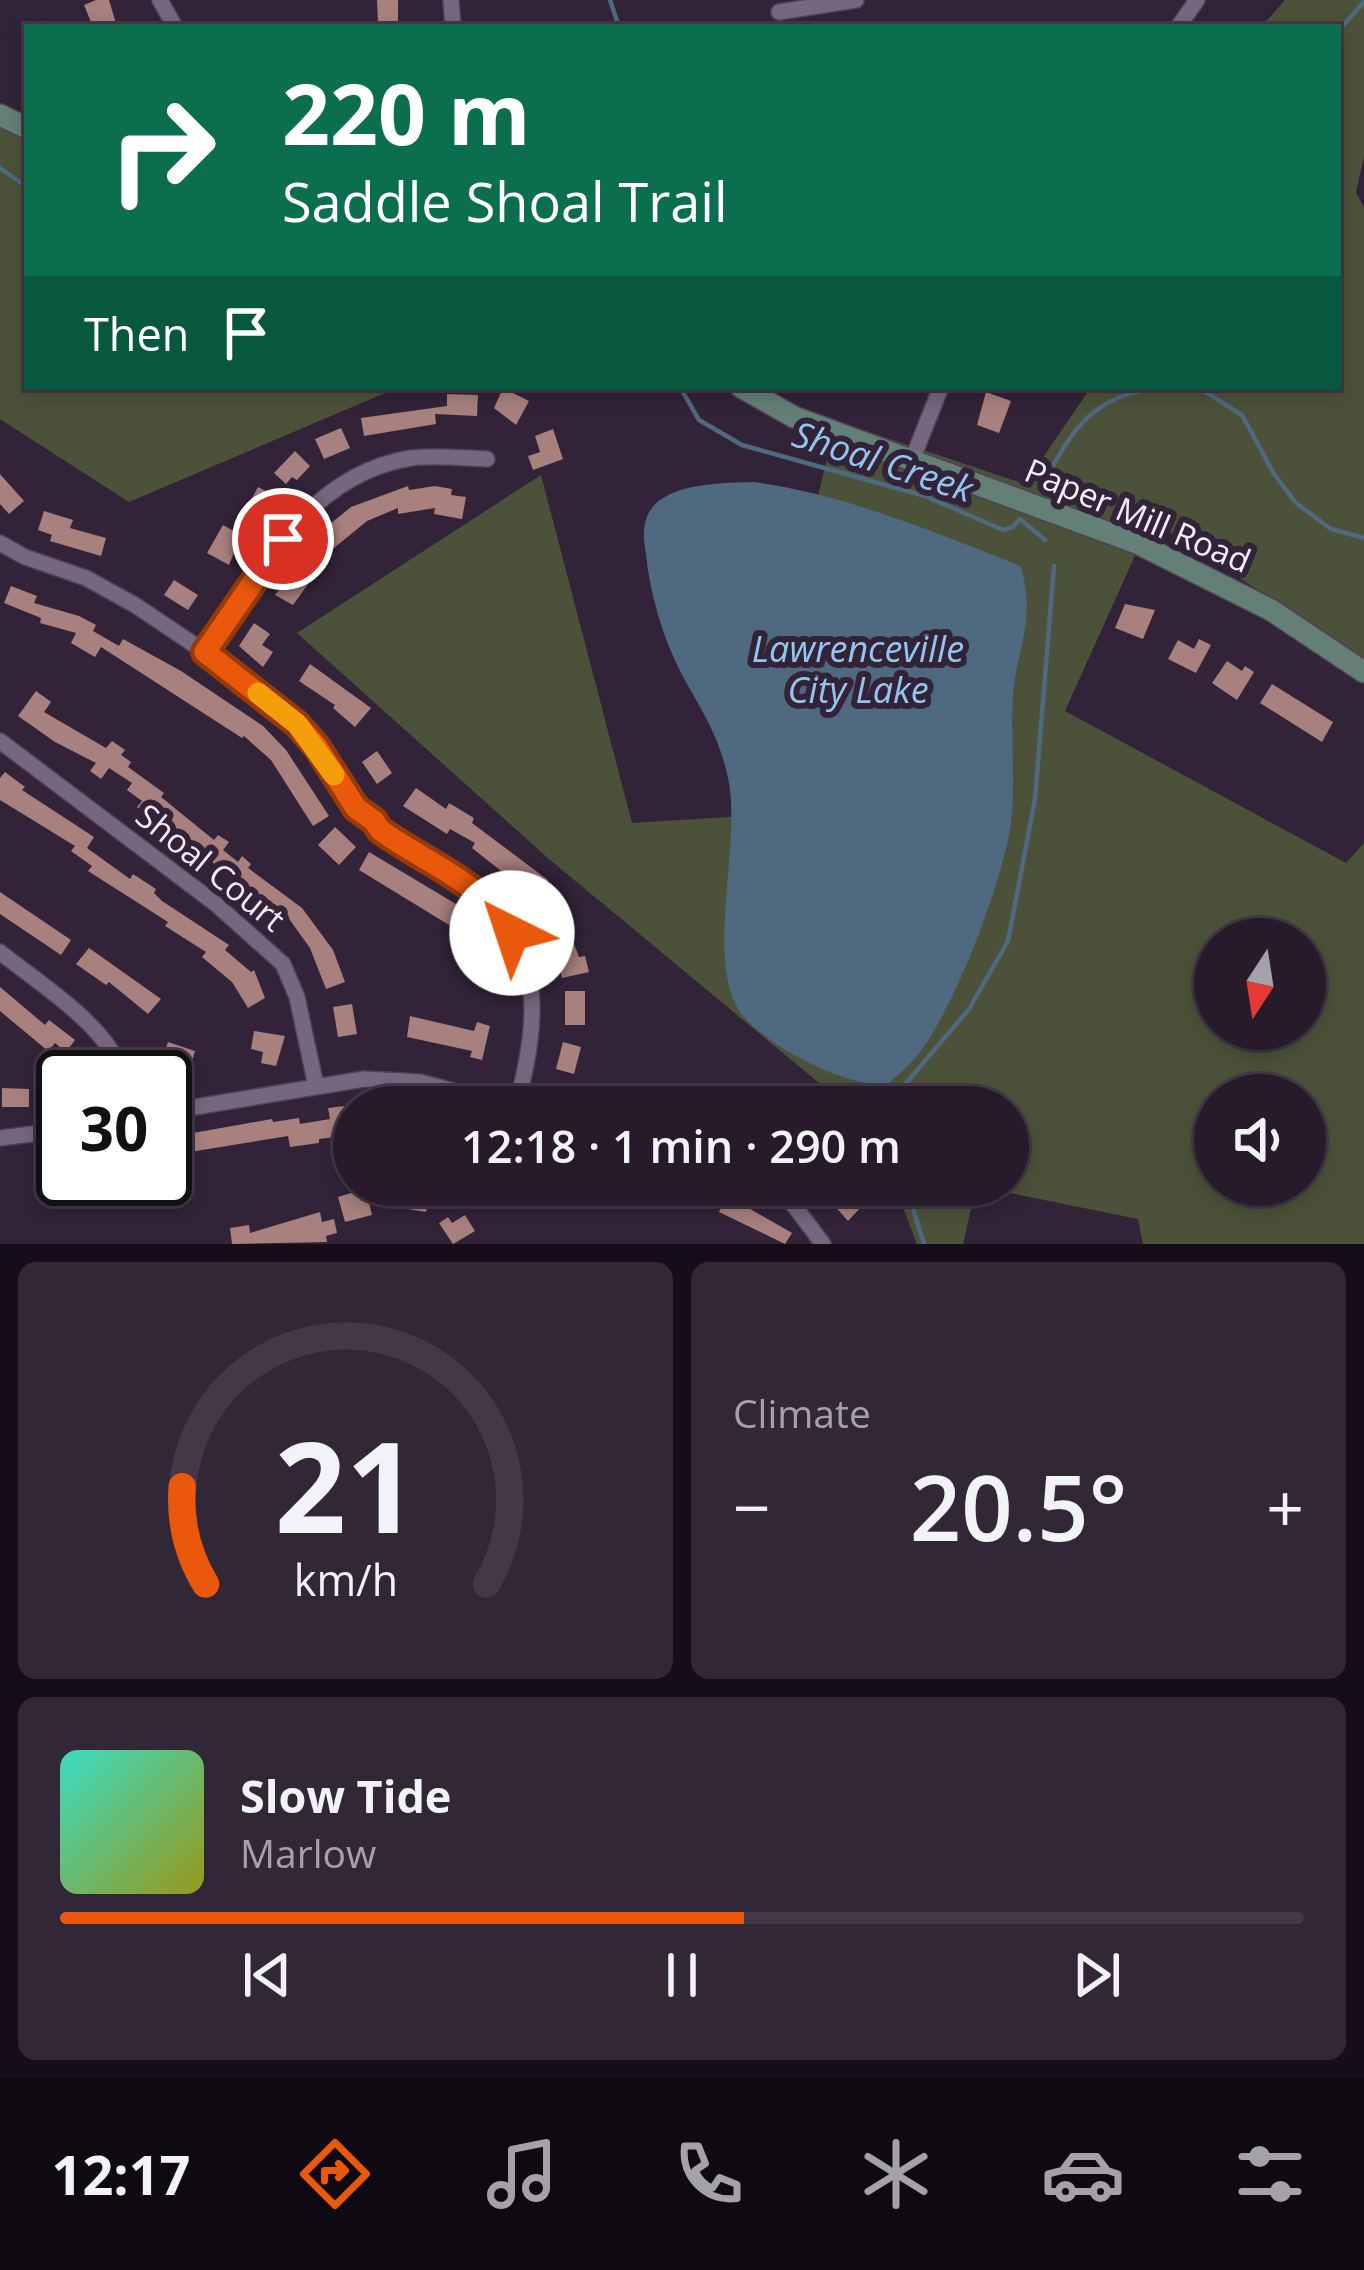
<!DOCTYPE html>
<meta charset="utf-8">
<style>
:root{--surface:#261a2b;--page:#322737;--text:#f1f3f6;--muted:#a4a1a9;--line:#423847;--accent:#ea580c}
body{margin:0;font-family:"Open Sans",sans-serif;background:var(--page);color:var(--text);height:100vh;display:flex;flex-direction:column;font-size:45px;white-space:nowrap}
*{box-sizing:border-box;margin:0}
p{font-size:39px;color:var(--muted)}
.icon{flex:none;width:66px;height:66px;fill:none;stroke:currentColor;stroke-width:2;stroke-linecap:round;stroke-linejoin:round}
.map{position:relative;height:1244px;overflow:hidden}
.side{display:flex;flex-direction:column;gap:18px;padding:18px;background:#150e18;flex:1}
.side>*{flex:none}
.hud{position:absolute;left:24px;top:24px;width:1317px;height:366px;border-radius:0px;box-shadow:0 6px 18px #0003,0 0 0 3px var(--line);background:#0b6e4f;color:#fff;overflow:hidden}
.needle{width:78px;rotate:192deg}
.tools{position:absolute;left:1194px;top:918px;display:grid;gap:24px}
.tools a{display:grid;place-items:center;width:132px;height:132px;border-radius:50%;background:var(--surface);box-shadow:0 6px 18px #0003,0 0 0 3px var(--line);font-size:60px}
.speed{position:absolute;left:36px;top:1050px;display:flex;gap:24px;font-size:60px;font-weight:700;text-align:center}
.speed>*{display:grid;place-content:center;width:156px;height:156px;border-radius:50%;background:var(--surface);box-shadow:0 6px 18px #0003,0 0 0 3px var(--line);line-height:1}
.speed .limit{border:6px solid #111;border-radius:18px;background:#fff;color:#111}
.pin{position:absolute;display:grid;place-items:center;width:102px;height:102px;color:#fff;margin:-51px;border:6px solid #fff;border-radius:50%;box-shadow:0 3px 12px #0007}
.me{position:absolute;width:132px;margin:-66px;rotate:319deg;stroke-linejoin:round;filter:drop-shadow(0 0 9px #0008)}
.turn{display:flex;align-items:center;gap:42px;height:252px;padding:0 60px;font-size:54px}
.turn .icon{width:156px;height:156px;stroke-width:2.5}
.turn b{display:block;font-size:84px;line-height:102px}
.then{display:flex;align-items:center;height:114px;padding:0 60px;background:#0003;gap:24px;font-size:45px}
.big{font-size:90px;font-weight:600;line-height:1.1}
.side .card{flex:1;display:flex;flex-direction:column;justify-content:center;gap:18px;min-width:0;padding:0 42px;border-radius:18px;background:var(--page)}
.side .dial{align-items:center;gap:0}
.dial svg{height:312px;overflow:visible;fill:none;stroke:var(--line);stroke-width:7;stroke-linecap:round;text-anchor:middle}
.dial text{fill:var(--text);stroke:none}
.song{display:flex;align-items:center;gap:36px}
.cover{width:144px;height:144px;border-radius:18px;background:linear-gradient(135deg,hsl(170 70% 55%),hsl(60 70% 35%))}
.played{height:12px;border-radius:6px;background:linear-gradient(90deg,var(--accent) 55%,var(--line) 55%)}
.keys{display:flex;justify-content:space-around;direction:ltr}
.heat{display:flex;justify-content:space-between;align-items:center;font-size:66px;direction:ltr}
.side .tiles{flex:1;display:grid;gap:18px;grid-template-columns:1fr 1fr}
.card:last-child{grid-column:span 2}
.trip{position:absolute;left:333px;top:1086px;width:696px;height:120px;border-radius:60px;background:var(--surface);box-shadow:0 6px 18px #0003,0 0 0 3px var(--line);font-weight:600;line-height:120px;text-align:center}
.menu{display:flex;height:192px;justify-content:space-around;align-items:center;background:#0f0a11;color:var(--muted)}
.menu .icon{width:84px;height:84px}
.menu .selected{color:var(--accent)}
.menu b{font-size:54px;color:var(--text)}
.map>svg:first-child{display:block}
</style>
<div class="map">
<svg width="1364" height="1244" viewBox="0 0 1364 1244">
<rect width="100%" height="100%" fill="#322339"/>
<!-- green -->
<path fill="#4c5239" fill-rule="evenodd" d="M1285,0H1364V156L1356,192L1364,208V660L1151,520L1065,711L1346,863L1364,843V1244H1143L1138,1219L976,1186L963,1244H917L894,1185H1008V1107H848L549,859L297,633L541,475L632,823L869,808L818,496L836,421L1025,484L1091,387H1338V27H1261ZM1215,939H1305V1029H1215ZM1215,1095H1305V1185H1215Z
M0,114L27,125V387L392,390L129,502L0,419Z"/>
<!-- water -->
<path fill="#4e6980" d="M754,482C847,495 928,530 1016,564L1021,567C1036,622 1018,643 1013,694C1010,736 1016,779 1011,822C1004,879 955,1007 920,1052C911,1064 899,1074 888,1084C848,1089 760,1044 738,1009C707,956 740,848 729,783C721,739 703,713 682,675C663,638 650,595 646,554C644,542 642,529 647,517C660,482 723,483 754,482Z"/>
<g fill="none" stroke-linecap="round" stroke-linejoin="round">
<!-- stream -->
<path stroke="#4e6980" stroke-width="4.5" d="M610,0L619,27
M1338,31L1364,2
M0,168L27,187
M680,387L699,420L742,445L925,496L1003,530L1013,527L1020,519L1045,540
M1198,387L1242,415L1274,474L1296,503L1331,529L1364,538
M1042,487C1073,426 1094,393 1168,387
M900,1107L902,1088L969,1009L1008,941L1035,799L1054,566
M912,1185L914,1212L924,1244"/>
</g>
<!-- building -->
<path fill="#a8817e" d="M96,0H109L117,27H93L84,5Z
M377,0H398V23H378Z
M503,388L529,401L516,425L494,408Z
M986,392L1011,401L999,433L977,425Z
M447,394L478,395L477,416L435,414L436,424L364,436L361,418L447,406Z
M341,428L350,448L324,459L315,439Z
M553,429L563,459L533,470L528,456L540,452L535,436Z
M295,451L310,466L297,480L292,477L286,484L274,473Z
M0,474L24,501L9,514L0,504Z
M408,486L409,490L435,486L452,489L451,495L466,497L462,519L434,514L435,508L398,514V508L367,521L334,548L293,605L275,595L324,529L351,507Z
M258,487L274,495L262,520L245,511Z
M44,511L73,520L70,528L106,538L101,556L50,541L52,535L38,530Z
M223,525L241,535L229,565L207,553Z
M174,580L198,595L188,610L164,595Z
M11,586L37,596L34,603L79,616L96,625L93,631L119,646L123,639L181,671L263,726L286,750L329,816L313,826L271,760L244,736L242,738L101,647L95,657L71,643L76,633L40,623L41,618L4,603Z
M1125,604L1155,610L1143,639L1115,628Z
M254,623L270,634L262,645L273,652L263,667L239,646Z
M1199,639L1211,645L1196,673L1168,659L1178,640L1194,649Z
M1227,661L1242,671L1245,666L1254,672L1237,700L1212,683Z
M310,664L371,708L355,727L333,708L335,705L299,681Z
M1272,684L1333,722L1322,742L1260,703Z
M36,691L51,702L44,712L106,748L112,741L125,750L121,755L131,762L128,767L164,793L161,797L214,840L218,835L229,842L223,850L238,862L242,856L251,864L248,868L302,908L333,950L345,982L326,989L310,948L282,909L280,912L246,885L243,889L193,845L150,812L148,815L137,807L142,801L127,790L132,783L109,768L101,779L90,771L96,763L55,742L18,716Z
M377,751L392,773L377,784L362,762Z
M5,772L25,787L22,790L94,837L87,848L130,879L133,874L156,889L154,893L162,901L229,945L225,950L251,972L254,970L265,998L248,1008L232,982L202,957L206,952L165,926L168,922L88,871L92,866L71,851L75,846L0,800V778Z
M416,788L446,809L449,803L474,818L472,823L548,880L534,897L472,848L475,843L450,829L447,834L403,806Z
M335,827L356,847L339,865L318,845Z
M369,852L466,910L454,928L359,870Z
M0,892L71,940L61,955L0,914Z
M557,899L579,957L585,956L589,972L562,978L551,932L547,934L536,908Z
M477,923L484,934L480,937L501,961L508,989L491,993L481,955L471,962L454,940Z
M89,948L161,999L148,1014L109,982L106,985L76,964Z
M0,987L45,1025L49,1020L75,1040L66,1052L55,1043L48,1051L0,1011Z
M565,991H585V1025H565Z
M352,1004L357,1034L338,1037L333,1007Z
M410,1016L474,1031L477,1022L490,1026L482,1060L470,1057L472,1051L407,1037Z
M254,1031L285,1036L276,1066L261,1063L263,1052L251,1049Z
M168,1042L195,1051L190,1068L177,1063L172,1078L158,1073Z
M563,1042L581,1047L574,1074L556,1069Z
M615,1086L646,1094L643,1107L611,1104Z
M2,1088L29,1089V1107H2Z
M353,1105L354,1130L344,1131V1136L319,1139V1143L290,1147L288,1136L165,1156V1138L272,1119L273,1122L299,1118L300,1124L330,1119L328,1108Z
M63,1157V1178L40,1181L37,1161Z
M646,1185H693L708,1190L702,1208L645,1188Z
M816,1185H837L861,1207L848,1221Z
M406,1188L430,1193L426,1212L402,1208Z
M358,1191L361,1201L368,1198L372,1215L345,1222L338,1197Z
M726,1195L751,1206L750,1209L792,1233L785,1244L719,1212Z
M320,1212L322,1222L334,1219L337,1233L326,1236L327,1242L232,1244L230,1228L249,1225L250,1233Z
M465,1215L475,1231L453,1244L439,1223L448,1217L452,1223Z"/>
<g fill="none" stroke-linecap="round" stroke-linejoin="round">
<defs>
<path id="street" d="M160,0L175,27
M451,0L453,27
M779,12L856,0
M1178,27L1197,0
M912,460L941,387
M0,543L25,557L86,578L135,605L205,652L297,724L317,747L356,809L374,821L379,830C405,848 433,860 459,877C548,933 540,1019 516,1107
M205,652C257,574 308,474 411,458C436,455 462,458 487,459
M0,741L216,904L283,964L297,997L316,1086
M0,952C46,989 102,1021 126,1077
M165,1112L364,1079L420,1082L513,1107
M0,1138L63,1130
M763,1185L792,1203L823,1244"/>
<path id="secondary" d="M0,115L27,128
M741,387L794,417L1139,544L1271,610L1364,672"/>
</defs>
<!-- street casing -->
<use href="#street" stroke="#4e4254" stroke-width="18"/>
<!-- secondary casing -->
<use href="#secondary" stroke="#4e4254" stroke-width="24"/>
<!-- street -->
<use href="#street" stroke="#76667f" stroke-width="15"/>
<!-- secondary -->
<use href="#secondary" stroke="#637f76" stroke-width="21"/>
</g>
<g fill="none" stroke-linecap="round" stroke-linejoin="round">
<defs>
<path id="route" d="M283,539L205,652L297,724L317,747L356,808L374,821L380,830C427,864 481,881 512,933"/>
</defs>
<!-- route casing -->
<use href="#route" stroke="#983908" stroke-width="30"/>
<!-- route -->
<use href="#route" stroke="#ea580c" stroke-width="21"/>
<!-- slow -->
<path stroke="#f59e0b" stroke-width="21" d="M258,693L297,724L334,775"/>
</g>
<g text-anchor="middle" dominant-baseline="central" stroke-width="12" stroke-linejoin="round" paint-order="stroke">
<!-- street labels -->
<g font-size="33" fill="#f5ebfa" stroke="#322339">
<text transform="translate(1138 515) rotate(23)">Paper Mill Road</text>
<text transform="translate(211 867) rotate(39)">Shoal Court</text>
</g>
<!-- water labels -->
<g font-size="36" font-style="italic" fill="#94c5ef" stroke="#322339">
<text transform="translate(883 461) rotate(18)">Shoal Creek</text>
<text x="858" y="648">Lawrenceville<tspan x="858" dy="41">City Lake</tspan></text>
</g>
</g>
</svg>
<div class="tools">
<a><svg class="needle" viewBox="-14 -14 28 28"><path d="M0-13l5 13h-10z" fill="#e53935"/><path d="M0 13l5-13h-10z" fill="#a4a1a9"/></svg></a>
<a><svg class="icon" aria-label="sound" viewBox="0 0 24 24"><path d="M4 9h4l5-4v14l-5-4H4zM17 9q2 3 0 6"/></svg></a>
</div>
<div class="speed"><div class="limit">30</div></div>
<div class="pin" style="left:283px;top:539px;background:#d93025"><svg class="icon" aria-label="arrive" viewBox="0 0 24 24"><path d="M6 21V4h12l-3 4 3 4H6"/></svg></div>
<svg class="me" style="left:512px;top:933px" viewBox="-20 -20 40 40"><circle r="19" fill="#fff"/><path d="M0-13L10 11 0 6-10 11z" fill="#ea580c"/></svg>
<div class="trip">12:18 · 1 min · 290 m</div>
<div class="hud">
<div class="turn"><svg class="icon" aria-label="right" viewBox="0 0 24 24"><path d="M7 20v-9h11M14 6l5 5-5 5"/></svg><div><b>220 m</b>Saddle Shoal Trail</div></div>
<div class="then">Then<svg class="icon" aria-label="arrive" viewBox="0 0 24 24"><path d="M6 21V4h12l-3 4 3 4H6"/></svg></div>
</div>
</div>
<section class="side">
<div class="tiles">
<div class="card dial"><svg viewBox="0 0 100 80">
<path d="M14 69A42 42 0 1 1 86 69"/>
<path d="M14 69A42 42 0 0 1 8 44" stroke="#ea580c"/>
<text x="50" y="56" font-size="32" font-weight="700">21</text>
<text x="50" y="72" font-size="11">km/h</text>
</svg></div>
<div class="card"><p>Climate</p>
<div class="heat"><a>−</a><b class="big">20.5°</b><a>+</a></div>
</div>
<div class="card">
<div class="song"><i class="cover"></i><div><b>Slow Tide</b><p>Marlow</p></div></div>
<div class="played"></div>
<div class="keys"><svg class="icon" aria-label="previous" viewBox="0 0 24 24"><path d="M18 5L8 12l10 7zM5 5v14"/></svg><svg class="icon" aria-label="pause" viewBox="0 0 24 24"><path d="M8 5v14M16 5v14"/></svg><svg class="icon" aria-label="next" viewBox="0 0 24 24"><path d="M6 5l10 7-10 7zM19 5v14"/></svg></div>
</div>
</div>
</section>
<nav class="menu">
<b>12:17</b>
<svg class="icon selected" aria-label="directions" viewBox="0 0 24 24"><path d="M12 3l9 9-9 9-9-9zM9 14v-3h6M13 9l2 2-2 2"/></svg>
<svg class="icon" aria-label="music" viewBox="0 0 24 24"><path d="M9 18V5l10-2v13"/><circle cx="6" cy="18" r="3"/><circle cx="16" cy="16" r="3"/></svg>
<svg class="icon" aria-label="phone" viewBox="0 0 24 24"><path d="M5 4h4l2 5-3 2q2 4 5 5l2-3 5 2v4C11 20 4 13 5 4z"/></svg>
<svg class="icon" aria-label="climate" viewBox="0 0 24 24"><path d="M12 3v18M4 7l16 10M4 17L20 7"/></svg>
<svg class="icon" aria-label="car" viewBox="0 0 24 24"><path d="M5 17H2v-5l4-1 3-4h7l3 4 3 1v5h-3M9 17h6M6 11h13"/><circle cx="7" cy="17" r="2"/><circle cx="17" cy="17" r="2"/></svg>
<svg class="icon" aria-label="filters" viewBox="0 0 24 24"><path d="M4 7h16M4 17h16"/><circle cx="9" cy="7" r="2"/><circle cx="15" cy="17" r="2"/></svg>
</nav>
